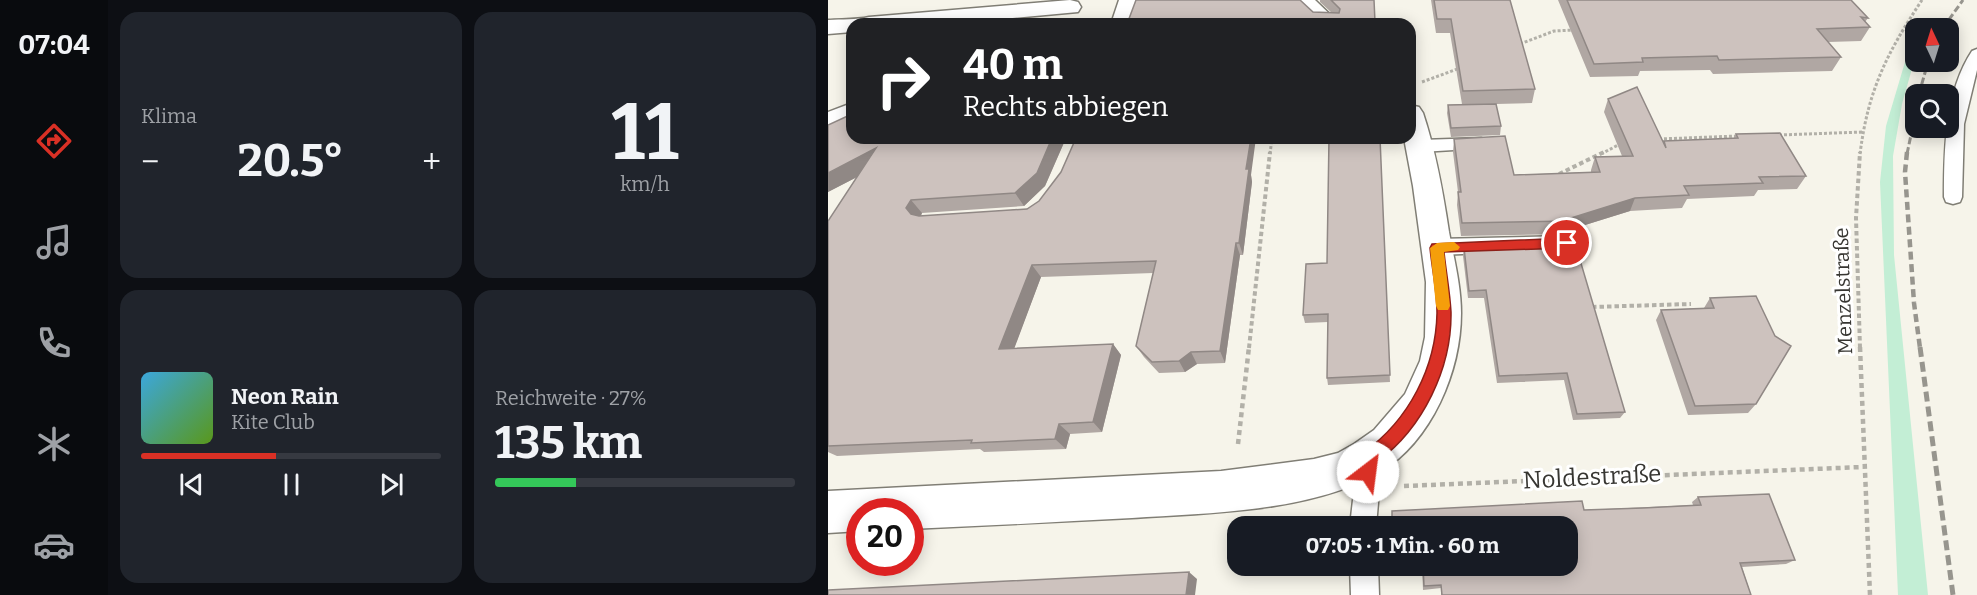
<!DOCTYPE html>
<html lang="de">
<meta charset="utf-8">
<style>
:root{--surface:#171b24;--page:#20242c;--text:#f1f3f6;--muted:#9ea1a6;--line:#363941;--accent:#d93025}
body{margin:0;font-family:Bitter,serif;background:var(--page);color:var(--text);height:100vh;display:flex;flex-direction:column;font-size:22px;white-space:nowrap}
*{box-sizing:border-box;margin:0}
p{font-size:20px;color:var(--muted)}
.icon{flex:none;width:33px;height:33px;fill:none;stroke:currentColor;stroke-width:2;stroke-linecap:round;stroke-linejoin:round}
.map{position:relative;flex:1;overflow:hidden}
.sheet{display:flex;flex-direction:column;gap:12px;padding:12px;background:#0d0f14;width:720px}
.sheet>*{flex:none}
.guide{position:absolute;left:18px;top:18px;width:570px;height:126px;border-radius:18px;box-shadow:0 3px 15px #0003;background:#202124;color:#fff;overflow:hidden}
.needle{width:39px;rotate:356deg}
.controls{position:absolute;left:1077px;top:18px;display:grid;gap:12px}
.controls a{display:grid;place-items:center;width:54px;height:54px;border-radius:12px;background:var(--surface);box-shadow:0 3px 15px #0003;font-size:30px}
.speed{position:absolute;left:18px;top:498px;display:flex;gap:12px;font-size:30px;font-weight:700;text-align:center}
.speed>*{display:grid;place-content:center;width:78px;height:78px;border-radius:50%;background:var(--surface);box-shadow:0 3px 15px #0003;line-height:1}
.speed .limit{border:9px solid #d22;background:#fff;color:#111}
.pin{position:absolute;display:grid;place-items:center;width:51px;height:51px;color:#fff;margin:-26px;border:3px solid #fff;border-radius:50%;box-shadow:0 2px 6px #0007}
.me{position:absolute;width:66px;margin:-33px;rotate:30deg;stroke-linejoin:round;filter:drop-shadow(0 0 4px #0008)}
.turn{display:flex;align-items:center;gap:21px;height:126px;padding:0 18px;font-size:27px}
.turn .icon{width:78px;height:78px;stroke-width:2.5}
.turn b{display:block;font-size:42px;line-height:51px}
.big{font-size:45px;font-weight:700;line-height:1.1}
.sheet .widget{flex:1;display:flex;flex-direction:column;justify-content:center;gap:9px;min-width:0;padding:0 21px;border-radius:18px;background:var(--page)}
.sheet .dial{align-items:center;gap:0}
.dial b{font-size:78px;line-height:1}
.song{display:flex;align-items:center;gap:18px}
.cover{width:72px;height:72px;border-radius:9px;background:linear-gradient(135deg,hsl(200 70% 55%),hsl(90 70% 35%))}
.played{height:6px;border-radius:3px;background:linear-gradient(90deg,var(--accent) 45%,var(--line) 45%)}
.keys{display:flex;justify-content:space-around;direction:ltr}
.heat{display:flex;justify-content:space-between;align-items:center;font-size:33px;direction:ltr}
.charge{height:9px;border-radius:4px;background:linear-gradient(90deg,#34c759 27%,var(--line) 0)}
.sheet .tiles{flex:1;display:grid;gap:12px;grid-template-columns:repeat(2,1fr)}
.trip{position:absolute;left:399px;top:516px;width:351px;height:60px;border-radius:18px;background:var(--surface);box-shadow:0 3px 15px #0003;font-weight:700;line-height:60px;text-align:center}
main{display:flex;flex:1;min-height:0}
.tab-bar{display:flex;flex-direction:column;width:108px;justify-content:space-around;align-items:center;background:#090b0e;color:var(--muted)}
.tab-bar .icon{width:42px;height:42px}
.tab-bar .current{color:var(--accent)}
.tab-bar b{font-size:27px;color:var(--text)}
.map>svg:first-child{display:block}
</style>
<main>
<nav class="tab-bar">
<b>07:04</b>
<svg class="icon current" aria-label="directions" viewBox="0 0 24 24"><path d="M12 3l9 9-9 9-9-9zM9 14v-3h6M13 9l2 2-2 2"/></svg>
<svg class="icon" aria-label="music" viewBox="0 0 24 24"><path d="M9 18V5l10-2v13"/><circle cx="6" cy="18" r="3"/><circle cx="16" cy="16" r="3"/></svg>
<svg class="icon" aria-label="phone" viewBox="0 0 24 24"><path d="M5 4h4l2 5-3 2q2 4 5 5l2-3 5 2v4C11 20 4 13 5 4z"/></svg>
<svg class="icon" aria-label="climate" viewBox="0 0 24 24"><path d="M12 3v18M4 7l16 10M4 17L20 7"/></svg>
<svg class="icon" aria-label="car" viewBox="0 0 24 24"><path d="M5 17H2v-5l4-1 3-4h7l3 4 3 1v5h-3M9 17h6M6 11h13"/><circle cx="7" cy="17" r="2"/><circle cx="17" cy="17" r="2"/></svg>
</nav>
<section class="sheet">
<div class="tiles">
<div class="widget"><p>Klima</p>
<div class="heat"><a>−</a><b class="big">20.5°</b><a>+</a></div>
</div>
<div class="widget dial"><b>11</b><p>km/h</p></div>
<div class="widget">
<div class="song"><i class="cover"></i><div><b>Neon Rain</b><p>Kite Club</p></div></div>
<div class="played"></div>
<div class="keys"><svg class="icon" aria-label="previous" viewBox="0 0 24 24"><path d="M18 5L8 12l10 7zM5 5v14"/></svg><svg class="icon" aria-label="pause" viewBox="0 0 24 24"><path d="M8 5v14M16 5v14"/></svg><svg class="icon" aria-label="next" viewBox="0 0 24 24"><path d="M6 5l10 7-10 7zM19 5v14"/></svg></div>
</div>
<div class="widget"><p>Reichweite · 27%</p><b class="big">135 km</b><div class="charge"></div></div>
</div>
</section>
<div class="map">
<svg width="1149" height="595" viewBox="0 0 1149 595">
<rect width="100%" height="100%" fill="#f6f4ea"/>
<!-- green -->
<path fill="#c3eed5" d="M1087,40V58L1074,104L1065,156L1066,255L1100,595H1070L1052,182L1058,126L1080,52Z"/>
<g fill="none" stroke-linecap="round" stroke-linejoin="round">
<defs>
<path id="service" d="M1149,49V70L1136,124L1134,197L1132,202L1125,204L1118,202L1116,197C1116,149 1117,92 1144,51Z
M653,138L659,140L662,144L659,148L593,152L587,150L584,146L587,142L593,140Z
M739,236L746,238L749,243L746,248L739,250L609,255L602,252L599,247L602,242L609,239Z
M542,445L551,449L554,457L548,526H522L530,457L533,449Z
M522,566H550L551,595H523Z"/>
<path id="minor" d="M242,0L250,2L253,7L250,12L120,24H24V32L0,34V20C14,19 28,20 41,17Z
M291,0H313L305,24H283Z
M463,0H487L512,24H488Z
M24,103V121L0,131V112Z
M582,105L591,107L595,113C608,152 615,192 621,232C626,259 633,286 633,313C633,371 604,441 552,472C485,512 380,513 304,518C230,522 156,526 82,529V512H32V531L0,533V491L393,471L486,459L510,453L526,444L546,430L577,394L592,361L597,337L598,282L585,186L576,138H582Z"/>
</defs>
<!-- service casing -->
<use href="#service" stroke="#807e75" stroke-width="3"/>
<!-- minor casing -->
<use href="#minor" stroke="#807e75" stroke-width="3"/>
<!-- path-far2 -->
<path stroke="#b2b0a8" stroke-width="3" stroke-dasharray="3 2" stroke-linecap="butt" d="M692,44L726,31L745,30
M594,82L632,68
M951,135L1035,132
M831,139L910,136
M442,154L444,138
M773,154L794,143
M1032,154C1040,90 1059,53 1094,0"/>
<!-- path-far1 -->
<path stroke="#b2b0a8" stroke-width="4" stroke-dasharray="4.5 3" stroke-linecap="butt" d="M731,174L776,152
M764,307L863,304
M421,348L442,152
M1032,348L1028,218L1032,152"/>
<!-- path -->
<path stroke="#b2b0a8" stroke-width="4.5" stroke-dasharray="5 4" stroke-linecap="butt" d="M1032,347L1042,595
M410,444L421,347
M576,486L1034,467"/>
<!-- service -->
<use href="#service" fill="#fff" fill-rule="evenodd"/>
<!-- minor -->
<use href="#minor" fill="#fff" fill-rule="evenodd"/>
<!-- rail-far2 -->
<path stroke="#97958e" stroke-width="3" stroke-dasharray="7 3" stroke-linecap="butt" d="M1115,28L1135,0
M1091,94L1100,62
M1079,154L1088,111"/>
<!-- rail-far1 -->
<path stroke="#97958e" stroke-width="4.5" stroke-dasharray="8 4.5" stroke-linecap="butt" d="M1079,152L1077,172L1086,303L1092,348"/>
<!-- rail -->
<path stroke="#97958e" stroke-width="5" stroke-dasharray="10 5" stroke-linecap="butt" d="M1092,347L1125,595"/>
</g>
<!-- wall -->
<path fill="#b0a7a3" d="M492,0H546L547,24H299L485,12L504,13L492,2Z
M603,0H682L707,89L704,103L668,104L673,126L672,135L623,137L619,113L620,105L634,104L622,33H608Z
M730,0H1023L1040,18L1037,22L1042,27L1033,41L1000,42L1013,57L1004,71L885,74L882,70L812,71L810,76L762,77Z
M780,99L835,143L836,141L905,139L908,134L978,176L969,189L930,190L926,196L859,199L854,208L802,211L741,230L740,234L633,236L629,205L630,192L625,152L626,139L686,175L763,172V170L767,157L794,156L776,112Z
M0,125L24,138H238L217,186L196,206L94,213L93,216L199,209L423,175L424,182L415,255H412L397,363L369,364L357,372L331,373L316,357L308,346L325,273L213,277L186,348L285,344L293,355L274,432L242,434L238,449L156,452L152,449L9,456L0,452V221L29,177L0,192Z
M552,138L562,382L500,385L499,378L500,322L477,323L475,315L499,263Z
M636,248L797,412L792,418L745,420L736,380L669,383L656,298H640L635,256Z
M882,298L928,404L920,413L860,415L828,320L833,310L876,308Z
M870,497L967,560L958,564L914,567L923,595H613V588L595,590L594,566H740L756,510L865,505L864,502Z"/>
<!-- shaded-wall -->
<path fill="#908885" d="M224,138H238L217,186L196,206L187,193Z
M423,138H428L423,175L424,182L415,255L411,243L418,169Z
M48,148L60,161L0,192V173Z
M807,198L802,211L741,230L744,221L743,218Z
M83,200L94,213L90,221L83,214L78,208Z
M408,243L412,255L397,363L392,351Z
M204,265L213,277L182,360L171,349Z
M285,344L293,355L274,432L265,422Z
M363,352L369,364L357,372L351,361Z
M231,424L242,434L238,449L227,439Z
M361,572L369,579L367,595H358Z"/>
<!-- building -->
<path fill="#cdc2be" stroke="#908885" stroke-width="1.5" d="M308,0H472L485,12L511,13L512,9L503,0H546L547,22H523V24H299Z
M606,0H682L707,89L635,91L623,19H609Z
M739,0H1023L1040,18L1033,17L1042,27L989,29L1013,57L891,60L889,56L814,58L815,62L766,64Z
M809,87L838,148L836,141L910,138L908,134L952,133L978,176L931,177L935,183L856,186L861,195L807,198L743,218L744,221L634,223L630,192H633L626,139L677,136L686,175L772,172L767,157L805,156L780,99Z
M668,104L673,126L623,128L620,105Z
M24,114V138H224L209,173L187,193L83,200L78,208L83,214L91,216L199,209L211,201L233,172L248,138H423L418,169H421L411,243H408L392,351L363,352L351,361L324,362L308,346L328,261L204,265L171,349L285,344L265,422L231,424L227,439L143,443L144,440L0,446V221L48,148L0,173V125Z
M501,138H552L562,375L499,378L500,314L475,315L478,264L499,263Z
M747,243L797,412L749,414L739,373L671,376L658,290L641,291L636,248Z
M928,296L947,336L963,346L928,404L867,406L833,310L886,308L882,298Z
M941,494L967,560L912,563L923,595H614L613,585L596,586L595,566H740V526H564V511L754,501L756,510L815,508L873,505L870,497Z
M361,572L358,595H0V590Z"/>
<!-- route -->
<path fill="#d93025" stroke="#8d1f18" stroke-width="1.5" d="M739,238L745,243L739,248L616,252C618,272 622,292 623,312C624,368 595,428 550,461L546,478L540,480L534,478L532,472L536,452C581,420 608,367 609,313C609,291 604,269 602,248L604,244Z"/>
<!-- slow -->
<path fill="#f59e0b" d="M626,242L632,247L630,250L616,252L622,306L620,310H610L608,306L602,248L609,243Z"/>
<g text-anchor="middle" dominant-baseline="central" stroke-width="6" stroke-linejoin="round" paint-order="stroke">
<!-- street labels -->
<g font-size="20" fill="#373632" stroke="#fff">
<text transform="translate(1015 291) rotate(-92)">Menzelstraße</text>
</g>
<!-- near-street labels -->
<g font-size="24" fill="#373632" stroke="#fff">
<text transform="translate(764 477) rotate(-3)">Noldestraße</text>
</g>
</g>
</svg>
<div class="controls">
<a><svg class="needle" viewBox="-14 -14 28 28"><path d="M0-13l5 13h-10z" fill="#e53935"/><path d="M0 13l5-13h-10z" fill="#9ea1a6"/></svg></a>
<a><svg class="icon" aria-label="search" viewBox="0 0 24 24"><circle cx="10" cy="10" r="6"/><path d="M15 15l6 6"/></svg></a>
</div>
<div class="speed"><div class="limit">20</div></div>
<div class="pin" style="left:739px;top:243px;background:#d93025"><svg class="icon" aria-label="arrive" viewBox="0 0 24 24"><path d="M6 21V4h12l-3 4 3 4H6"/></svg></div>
<svg class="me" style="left:540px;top:472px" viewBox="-20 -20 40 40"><circle r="19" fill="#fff"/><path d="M0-13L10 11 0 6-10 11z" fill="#d93025"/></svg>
<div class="trip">07:05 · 1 Min. · 60 m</div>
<div class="guide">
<div class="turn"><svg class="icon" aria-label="right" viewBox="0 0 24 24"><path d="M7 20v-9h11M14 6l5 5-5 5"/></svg><div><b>40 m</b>Rechts abbiegen</div></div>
</div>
</div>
</main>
